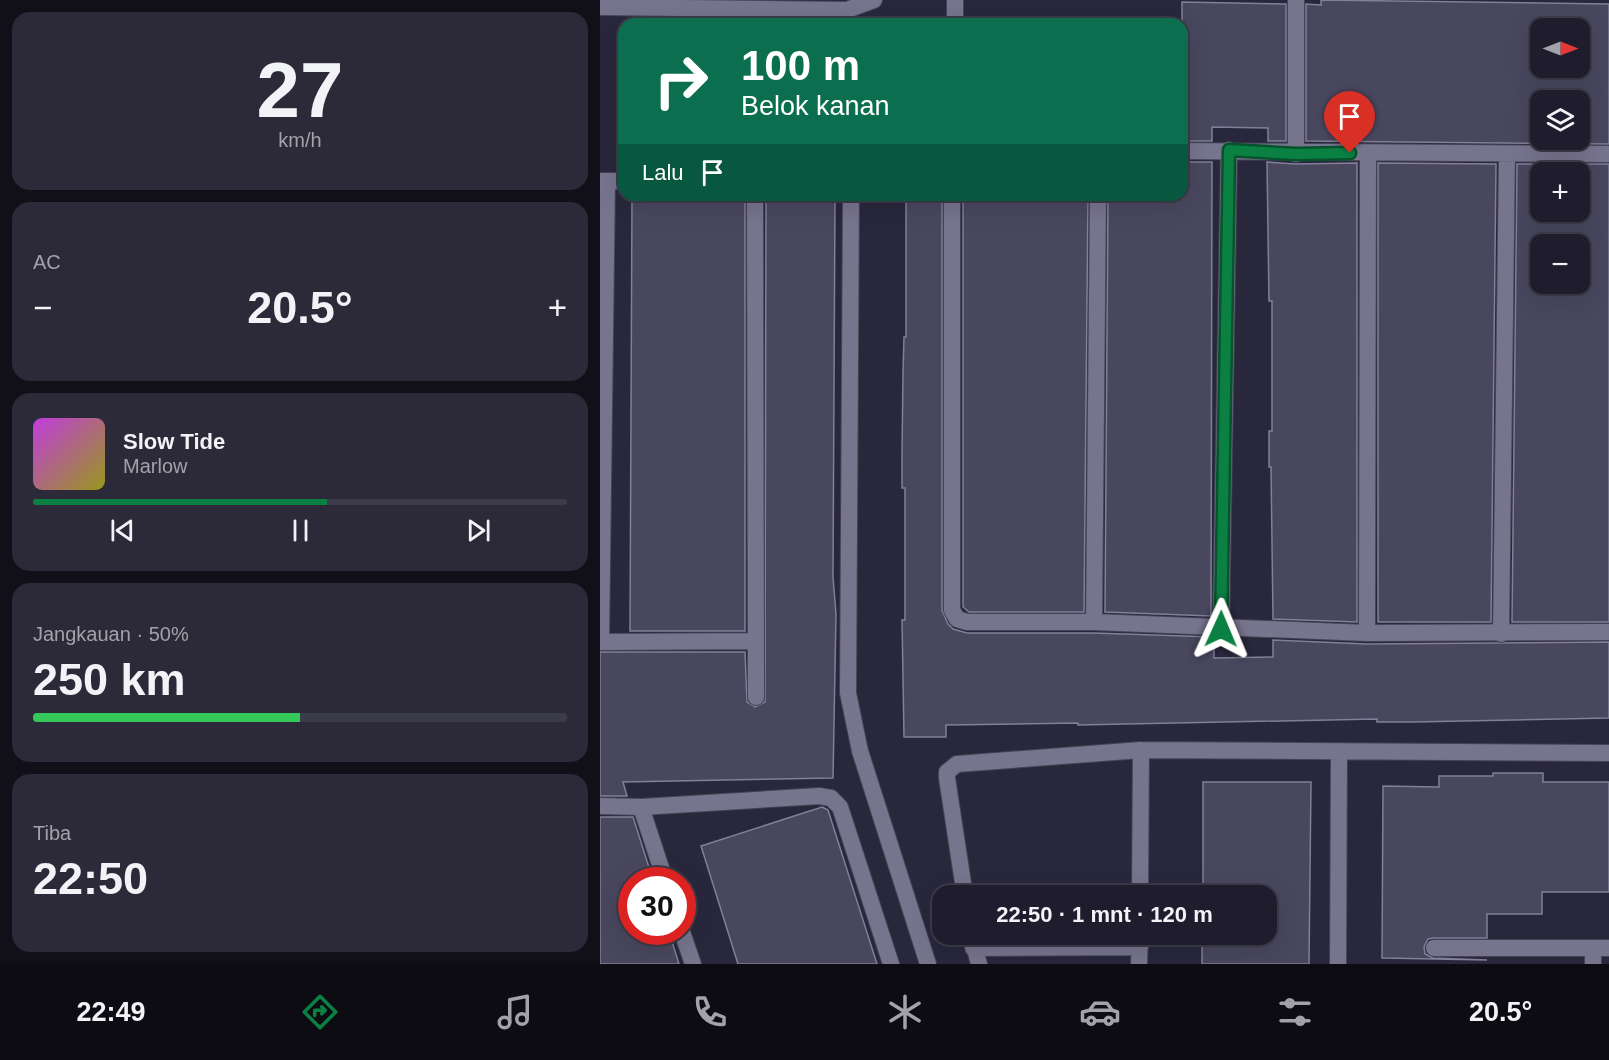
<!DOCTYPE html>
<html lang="id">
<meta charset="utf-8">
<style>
:root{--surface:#1f1d2d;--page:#2c2a39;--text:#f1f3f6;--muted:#a1a2aa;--line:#3c3b49;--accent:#0b8043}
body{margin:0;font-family:Helvetica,sans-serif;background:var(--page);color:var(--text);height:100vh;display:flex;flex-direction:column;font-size:22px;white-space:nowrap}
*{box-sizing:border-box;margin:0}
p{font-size:20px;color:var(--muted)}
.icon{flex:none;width:33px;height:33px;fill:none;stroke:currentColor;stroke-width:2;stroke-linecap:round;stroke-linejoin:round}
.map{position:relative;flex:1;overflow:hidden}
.panel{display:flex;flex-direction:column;gap:12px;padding:12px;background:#111019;width:600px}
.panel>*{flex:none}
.hud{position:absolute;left:18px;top:18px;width:570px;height:183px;border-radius:18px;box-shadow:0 6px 24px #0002,0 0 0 2px var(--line);background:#0b6e4f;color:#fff;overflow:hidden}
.needle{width:39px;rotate:90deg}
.fabs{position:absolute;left:930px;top:18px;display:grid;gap:12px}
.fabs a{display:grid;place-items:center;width:60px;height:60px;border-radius:12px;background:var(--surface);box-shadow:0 6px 24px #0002,0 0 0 2px var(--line);font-size:30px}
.speed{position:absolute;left:18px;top:867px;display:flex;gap:12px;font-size:30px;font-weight:700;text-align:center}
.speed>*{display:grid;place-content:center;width:78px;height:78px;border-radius:50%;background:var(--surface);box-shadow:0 6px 24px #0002,0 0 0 2px var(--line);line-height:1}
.speed .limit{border:9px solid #d22;background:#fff;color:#111}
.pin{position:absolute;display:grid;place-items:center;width:51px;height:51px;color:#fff;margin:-62px -26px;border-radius:50% 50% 50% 0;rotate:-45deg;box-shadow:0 0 6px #0007}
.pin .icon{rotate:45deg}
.me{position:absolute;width:66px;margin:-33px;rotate:1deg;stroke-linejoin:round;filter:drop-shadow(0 0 4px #0008)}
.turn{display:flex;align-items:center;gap:21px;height:126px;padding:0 24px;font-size:27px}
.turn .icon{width:78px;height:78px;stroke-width:2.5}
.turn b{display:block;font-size:42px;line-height:51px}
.then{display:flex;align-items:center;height:57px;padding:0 24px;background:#0003;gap:12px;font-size:22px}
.big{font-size:45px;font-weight:800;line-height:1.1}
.panel .card{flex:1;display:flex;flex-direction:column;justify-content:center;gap:9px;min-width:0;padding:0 21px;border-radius:18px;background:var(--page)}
.panel .dial{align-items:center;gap:0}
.dial b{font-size:78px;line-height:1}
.song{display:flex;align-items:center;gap:18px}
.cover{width:72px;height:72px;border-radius:9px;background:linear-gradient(135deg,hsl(290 70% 55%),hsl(60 70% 35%))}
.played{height:6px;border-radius:3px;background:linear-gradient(90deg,var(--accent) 55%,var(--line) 55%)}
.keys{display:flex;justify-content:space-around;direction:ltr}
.heat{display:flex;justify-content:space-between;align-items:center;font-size:33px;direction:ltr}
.charge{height:9px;border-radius:4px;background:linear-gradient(90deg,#34c759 50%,var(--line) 0)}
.trip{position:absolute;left:332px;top:885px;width:345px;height:60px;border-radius:18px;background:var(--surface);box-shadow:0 6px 24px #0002,0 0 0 2px var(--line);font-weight:800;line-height:60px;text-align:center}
.tab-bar{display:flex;height:96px;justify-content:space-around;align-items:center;background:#0c0c12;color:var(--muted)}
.tab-bar .icon{width:42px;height:42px}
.tab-bar .current{color:var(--accent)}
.tab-bar b{font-size:27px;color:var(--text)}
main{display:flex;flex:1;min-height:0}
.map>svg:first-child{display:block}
</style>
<main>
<section class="panel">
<div class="card dial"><b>27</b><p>km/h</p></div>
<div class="card"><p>AC</p>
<div class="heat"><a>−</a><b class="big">20.5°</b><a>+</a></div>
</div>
<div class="card">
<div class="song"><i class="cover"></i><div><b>Slow Tide</b><p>Marlow</p></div></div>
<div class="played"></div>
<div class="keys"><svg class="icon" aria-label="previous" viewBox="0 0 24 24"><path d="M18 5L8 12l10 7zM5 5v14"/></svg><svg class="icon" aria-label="pause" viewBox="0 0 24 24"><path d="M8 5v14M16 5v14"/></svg><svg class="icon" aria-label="next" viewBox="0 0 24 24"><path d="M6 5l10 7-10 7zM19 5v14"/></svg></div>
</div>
<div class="card"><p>Jangkauan · 50%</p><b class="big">250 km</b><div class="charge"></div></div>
<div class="card"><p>Tiba</p><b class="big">22:50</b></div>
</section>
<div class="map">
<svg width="1009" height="964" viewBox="0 0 1009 964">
<rect width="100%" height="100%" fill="#29273c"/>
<!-- building -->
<path fill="#49475e" stroke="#817f99" stroke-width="1.5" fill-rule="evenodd" d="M721,0L1009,4V144L706,141V4L721,5ZM940,28H980V68H940ZM940,100H980V140H940Z
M582,2L686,4V141H668V128L612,127V141H582Z
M582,162H612L611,616L505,612L508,195H582Z
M667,162L695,164L757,163V622L673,619L671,467H669V431H672V301H669Z
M778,163L896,164L891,622H778Z
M917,164H1009V622H912ZM940,172H980V212H940ZM940,244H980V284H940Z
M32,195L145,197V631H30Z
M306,195H342V610L348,624L353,629L367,633H494L614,637V658L673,657V640L767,644L1009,642V718L813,722H777V719L478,725V723L346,725V737H304L302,620H305V488H302V455L303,373L304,337H306Z
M363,195H488L484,612H369L363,607Z
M166,197L235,198L233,577L236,614L233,778L23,782L27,796H0V652H145L147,702L155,707L165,702Z
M893,773H943V782H1009V892H942V914H887V938H833L828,939L824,947L825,954L833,958L887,960L782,958L783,786L839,787V776H893Z
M603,782H711L709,964H602V934H666V896H603Z
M222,807L228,810L277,964H138L101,846Z
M0,817H33L53,880H32V932H69L79,964H0Z"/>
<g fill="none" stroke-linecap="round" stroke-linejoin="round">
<defs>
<path id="minor" d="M0,7L247,10L274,0
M355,24V0
M582,151L1009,154
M696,154V0
M0,181H24
M155,195L156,697
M251,195L248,693L260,751L328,964
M352,195V610L357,619L367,622H494L767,633L1009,632
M494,622L498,195
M621,629L629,150
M767,633L768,153
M901,634L907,154
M0,642L156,641
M1,642L7,181
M0,806L41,807L219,796L231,798L240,807L291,964
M41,807L65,880
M365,896L347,778V772L357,764L541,750L1009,753
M540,896L541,750
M82,932L93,964
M371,934L379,964
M373,948L540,947
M834,948H1009
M993,948V964
M539,964L540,934
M738,964L739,752"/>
</defs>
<!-- minor casing -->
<use href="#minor" stroke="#454355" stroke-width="18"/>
<!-- minor -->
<use href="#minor" stroke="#77748e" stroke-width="16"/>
</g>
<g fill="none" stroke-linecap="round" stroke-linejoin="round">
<defs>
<path id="route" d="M621,629L629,150L696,154L750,153"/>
</defs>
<!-- route casing -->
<use href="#route" stroke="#07532c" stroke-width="15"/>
<!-- route -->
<use href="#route" stroke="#0b8043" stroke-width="10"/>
</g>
</svg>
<div class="fabs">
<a><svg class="needle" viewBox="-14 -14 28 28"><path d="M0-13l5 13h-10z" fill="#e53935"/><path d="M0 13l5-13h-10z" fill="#a1a2aa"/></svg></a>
<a><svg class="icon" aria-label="layers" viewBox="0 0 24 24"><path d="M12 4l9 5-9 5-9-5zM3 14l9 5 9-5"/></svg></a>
<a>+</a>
<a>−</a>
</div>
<div class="speed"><div class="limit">30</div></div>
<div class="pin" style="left:750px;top:153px;background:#d93025"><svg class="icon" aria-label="arrive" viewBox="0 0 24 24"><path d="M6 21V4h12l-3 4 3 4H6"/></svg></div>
<svg class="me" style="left:621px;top:629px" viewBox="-20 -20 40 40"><path d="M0-17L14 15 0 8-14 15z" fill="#0b8043" stroke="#fff" stroke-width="4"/></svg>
<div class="trip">22:50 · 1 mnt · 120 m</div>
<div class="hud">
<div class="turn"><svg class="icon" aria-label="right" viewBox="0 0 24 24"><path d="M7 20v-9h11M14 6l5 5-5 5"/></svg><div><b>100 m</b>Belok kanan</div></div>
<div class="then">Lalu<svg class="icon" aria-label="arrive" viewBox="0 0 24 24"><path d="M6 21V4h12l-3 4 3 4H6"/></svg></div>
</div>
</div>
</main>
<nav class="tab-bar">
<b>22:49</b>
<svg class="icon current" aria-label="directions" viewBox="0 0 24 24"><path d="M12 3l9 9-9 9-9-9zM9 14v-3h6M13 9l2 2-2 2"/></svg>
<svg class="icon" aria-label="music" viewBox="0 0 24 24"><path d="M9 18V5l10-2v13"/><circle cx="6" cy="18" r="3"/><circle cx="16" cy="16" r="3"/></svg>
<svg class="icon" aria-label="phone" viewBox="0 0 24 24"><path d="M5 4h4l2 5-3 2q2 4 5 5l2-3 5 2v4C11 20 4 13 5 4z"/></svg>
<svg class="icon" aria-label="climate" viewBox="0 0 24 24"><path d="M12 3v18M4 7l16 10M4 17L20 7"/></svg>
<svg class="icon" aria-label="car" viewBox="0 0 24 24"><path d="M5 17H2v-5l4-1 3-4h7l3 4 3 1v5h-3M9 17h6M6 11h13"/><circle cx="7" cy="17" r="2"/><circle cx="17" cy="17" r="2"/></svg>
<svg class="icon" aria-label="filters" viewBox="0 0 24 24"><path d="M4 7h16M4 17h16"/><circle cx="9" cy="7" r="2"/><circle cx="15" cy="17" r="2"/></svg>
<b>20.5°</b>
</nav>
